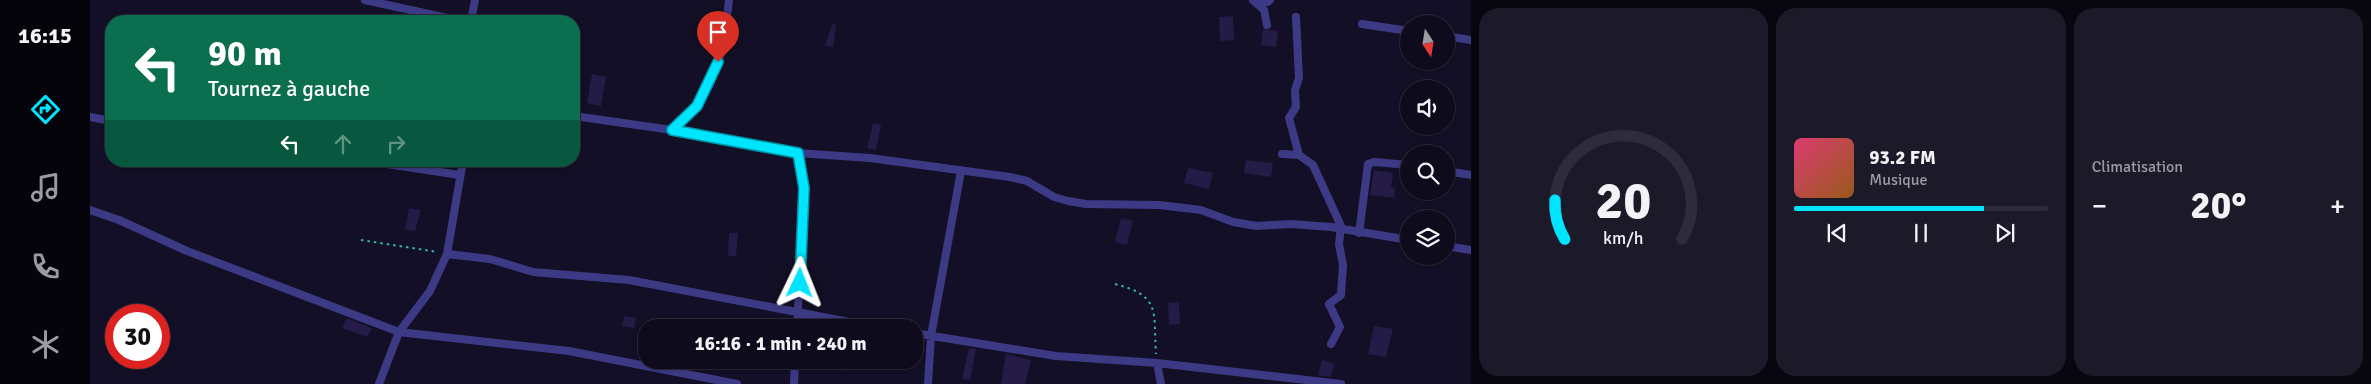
<!DOCTYPE html>
<html lang="fr">
<meta charset="utf-8">
<style>
:root{--surface:#0e0b1c;--page:#1c1929;--text:#f1f3f6;--muted:#9b9ba3;--line:#2e2b3b;--accent:#00e5ff}
body{margin:0;font-family:Signika,sans-serif;background:var(--page);color:var(--text);height:100vh;display:flex;flex-direction:column;font-size:19px;white-space:nowrap}
*{box-sizing:border-box;margin:0}
p{font-size:16px;color:var(--muted)}
.icon{flex:none;width:28px;height:28px;fill:none;stroke:currentColor;stroke-width:2;stroke-linecap:round;stroke-linejoin:round}
.map{position:relative;flex:1;overflow:hidden}
.side{display:flex;flex-direction:column;gap:8px;padding:8px;background:#08060f;width:900px}
.side>*{flex:none}
.hud{position:absolute;left:15px;top:15px;width:475px;height:152px;border-radius:20px;box-shadow:0 1px 4px #0004,0 0 0 1px var(--line);background:#0b6e4f;color:#fff;overflow:hidden}
.needle{width:32px;rotate:168deg}
.buttons{position:absolute;left:1310px;top:15px;display:grid;gap:10px}
.buttons a{display:grid;place-items:center;width:55px;height:55px;border-radius:50%;background:var(--surface);box-shadow:0 1px 4px #0004,0 0 0 1px var(--line);font-size:25px}
.speed{position:absolute;left:15px;top:304px;display:flex;gap:10px;font-size:25px;font-weight:700;text-align:center}
.speed>*{display:grid;place-content:center;width:65px;height:65px;border-radius:50%;background:var(--surface);box-shadow:0 1px 4px #0004,0 0 0 1px var(--line);line-height:1}
.speed .limit{border:8px solid #d22;background:#fff;color:#111}
.pin{position:absolute;display:grid;place-items:center;width:42px;height:42px;color:#fff;margin:-51px -21px;border-radius:50% 50% 50% 0;rotate:-45deg;box-shadow:0 0 5px #0007}
.pin .icon{rotate:45deg}
.me{position:absolute;width:55px;margin:-28px;rotate:2deg;stroke-linejoin:round;filter:drop-shadow(0 0 4px #0008)}
.turn{display:flex;align-items:center;gap:18px;height:105px;padding:0 20px;font-size:22px}
.turn .icon{width:65px;height:65px;stroke-width:2.5}
.turn b{display:block;font-size:35px;line-height:42px}
.lanes{display:flex;align-items:center;height:48px;padding:0 20px;background:#0003;justify-content:center;gap:25px;direction:ltr}
.lanes .off{opacity:.35}
.big{font-size:38px;font-weight:700;line-height:1.1}
.side .card{flex:1;display:flex;flex-direction:column;justify-content:center;gap:8px;min-width:0;padding:0 18px;border-radius:20px;background:var(--page)}
.side .dial{align-items:center;gap:0}
.dial svg{height:130px;overflow:visible;fill:none;stroke:var(--line);stroke-width:7;stroke-linecap:round;text-anchor:middle}
.dial text{fill:var(--text);stroke:none}
.song{display:flex;align-items:center;gap:15px}
.cover{width:60px;height:60px;border-radius:8px;background:linear-gradient(135deg,hsl(340 70% 55%),hsl(30 70% 35%))}
.played{height:5px;border-radius:2px;background:linear-gradient(90deg,var(--accent) 75%,var(--line) 75%)}
.keys{display:flex;justify-content:space-around;direction:ltr}
.heat{display:flex;justify-content:space-between;align-items:center;font-size:28px;direction:ltr}
.side .tiles{flex:1;display:grid;gap:8px;grid-template-columns:repeat(3,1fr)}
.trip{position:absolute;left:548px;top:319px;width:285px;height:50px;border-radius:20px;background:var(--surface);box-shadow:0 1px 4px #0004,0 0 0 1px var(--line);font-weight:700;line-height:50px;text-align:center}
main{display:flex;flex:1;min-height:0}
.tabs{display:flex;flex-direction:column;width:90px;justify-content:space-around;align-items:center;background:#06040b;color:var(--muted)}
.tabs .icon{width:35px;height:35px}
.tabs .on{color:var(--accent)}
.tabs b{font-size:22px;color:var(--text)}
.map>svg:first-child{display:block}
</style>
<main>
<nav class="tabs">
<b>16:15</b>
<svg class="icon on" aria-label="directions" viewBox="0 0 24 24"><path d="M12 3l9 9-9 9-9-9zM9 14v-3h6M13 9l2 2-2 2"/></svg>
<svg class="icon" aria-label="music" viewBox="0 0 24 24"><path d="M9 18V5l10-2v13"/><circle cx="6" cy="18" r="3"/><circle cx="16" cy="16" r="3"/></svg>
<svg class="icon" aria-label="phone" viewBox="0 0 24 24"><path d="M5 4h4l2 5-3 2q2 4 5 5l2-3 5 2v4C11 20 4 13 5 4z"/></svg>
<svg class="icon" aria-label="climate" viewBox="0 0 24 24"><path d="M12 3v18M4 7l16 10M4 17L20 7"/></svg>
</nav>
<div class="map">
<svg width="1381" height="384" viewBox="0 0 1381 384">
<rect width="100%" height="100%" fill="#130f26"/>
<!-- building -->
<path fill="#241b47" d="M1143,16L1144,40L1130,41L1129,17Z
M742,24L746,25L743,47L735,46Z
M1173,29L1188,31L1186,47L1171,45Z
M502,74L516,77L511,106L497,103Z
M783,123L791,125L786,150L777,148Z
M1156,160L1183,163L1181,177L1154,173Z
M1098,168L1123,173L1119,189L1094,183Z
M1284,170L1303,173L1301,187L1305,188L1304,198L1280,195Z
M319,208L331,210L325,231L315,230Z
M1031,218L1043,221L1037,245L1025,242Z
M639,233H648L646,256H638Z
M1089,302L1090,324L1079,325L1078,303Z
M534,316L546,318L544,328L532,326Z
M257,318L282,328L277,337L252,328Z
M1284,326L1303,329L1296,357L1278,354Z
M879,348L886,349L880,380L872,379Z
M916,354L941,360L935,384H911Z
M747,360H757L767,362L765,369H759V371L745,368Z
M1232,360L1245,364L1240,377L1228,375Z"/>
<g fill="none" stroke-linecap="round" stroke-linejoin="round">
<!-- path -->
<path stroke="#2fb8b0" stroke-width="2" stroke-dasharray="2.5 4" stroke-linecap="butt" d="M271,240L348,252
M1025,284C1072,296 1063,312 1066,354"/>
<!-- minor -->
<path stroke="#3d3a85" stroke-width="8" d="M275,0L371,21
M1163,0L1174,10L1177,25
M1167,1L1178,2L1180,0
M1206,17L1209,78L1205,90L1206,107L1199,118L1209,155
M381,21L385,0
M1272,24L1319,31
M1356,36L1381,40
M484,116L582,130L707,153L780,158L920,177L937,181L964,197L978,201L996,204L1069,205L1111,210L1143,222L1167,226L1201,224L1241,227L1319,240
M0,117L21,121
M582,130C590,122 600,115 607,106C630,75 635,37 639,0
M707,153L714,188L707,328
M1192,154L1209,155L1223,165L1251,226L1249,244L1253,265L1251,295L1239,304L1250,327L1241,344
M277,161L370,175
M373,161L357,254L340,291L309,332L479,351L647,384
M1356,171L1381,175
M0,210L29,220L97,251L309,332L289,384
M1269,233L1278,164L1284,162L1319,165
M1356,246L1381,250
M357,254L400,259L443,272L539,280L791,328
M824,333L966,356L1067,363L1251,384
M1067,363L1071,384
M704,384L705,360
M838,384L841,336L871,171"/>
</g>
<g fill="none" stroke-linecap="round" stroke-linejoin="round">
<defs>
<path id="route" d="M628,62L607,106L582,130L708,153L714,188L710,283"/>
</defs>
<!-- route casing -->
<use href="#route" stroke="#0095a6" stroke-width="12"/>
<!-- route -->
<use href="#route" stroke="#00e5ff" stroke-width="9"/>
</g>
</svg>
<div class="buttons">
<a><svg class="needle" viewBox="-14 -14 28 28"><path d="M0-13l5 13h-10z" fill="#e53935"/><path d="M0 13l5-13h-10z" fill="#9b9ba3"/></svg></a>
<a><svg class="icon" aria-label="sound" viewBox="0 0 24 24"><path d="M4 9h4l5-4v14l-5-4H4zM17 9q2 3 0 6"/></svg></a>
<a><svg class="icon" aria-label="search" viewBox="0 0 24 24"><circle cx="10" cy="10" r="6"/><path d="M15 15l6 6"/></svg></a>
<a><svg class="icon" aria-label="layers" viewBox="0 0 24 24"><path d="M12 4l9 5-9 5-9-5zM3 14l9 5 9-5"/></svg></a>
</div>
<div class="speed"><div class="limit">30</div></div>
<div class="pin" style="left:628px;top:62px;background:#d93025"><svg class="icon" aria-label="arrive" viewBox="0 0 24 24"><path d="M6 21V4h12l-3 4 3 4H6"/></svg></div>
<svg class="me" style="left:710px;top:283px" viewBox="-20 -20 40 40"><path d="M0-17L14 15 0 8-14 15z" fill="#00e5ff" stroke="#fff" stroke-width="4"/></svg>
<div class="trip">16:16 · 1 min · 240 m</div>
<div class="hud">
<div class="turn"><svg class="icon" aria-label="left" viewBox="0 0 24 24"><path d="M17 20v-9H6M10 6l-5 5 5 5"/></svg><div><b>90 m</b>Tournez à gauche</div></div>
<div class="lanes"><svg class="icon" aria-label="left" viewBox="0 0 24 24"><path d="M17 20v-9H6M10 6l-5 5 5 5"/></svg><svg class="icon off" aria-label="ahead" viewBox="0 0 24 24"><path d="M12 20V5M6 11l6-6 6 6"/></svg><svg class="icon off" aria-label="right" viewBox="0 0 24 24"><path d="M7 20v-9h11M14 6l5 5-5 5"/></svg></div>
</div>
</div>
<section class="side">
<div class="tiles">
<div class="card dial"><svg viewBox="0 0 100 80">
<path d="M14 69A42 42 0 1 1 86 69"/>
<path d="M14 69A42 42 0 0 1 8 45" stroke="#00e5ff"/>
<text x="50" y="56" font-size="32" font-weight="700">20</text>
<text x="50" y="72" font-size="11">km/h</text>
</svg></div>
<div class="card">
<div class="song"><i class="cover"></i><div><b>93.2 FM</b><p>Musique</p></div></div>
<div class="played"></div>
<div class="keys"><svg class="icon" aria-label="previous" viewBox="0 0 24 24"><path d="M18 5L8 12l10 7zM5 5v14"/></svg><svg class="icon" aria-label="pause" viewBox="0 0 24 24"><path d="M8 5v14M16 5v14"/></svg><svg class="icon" aria-label="next" viewBox="0 0 24 24"><path d="M6 5l10 7-10 7zM19 5v14"/></svg></div>
</div>
<div class="card"><p>Climatisation</p>
<div class="heat"><a>−</a><b class="big">20°</b><a>+</a></div>
</div>
</div>
</section>
</main>
